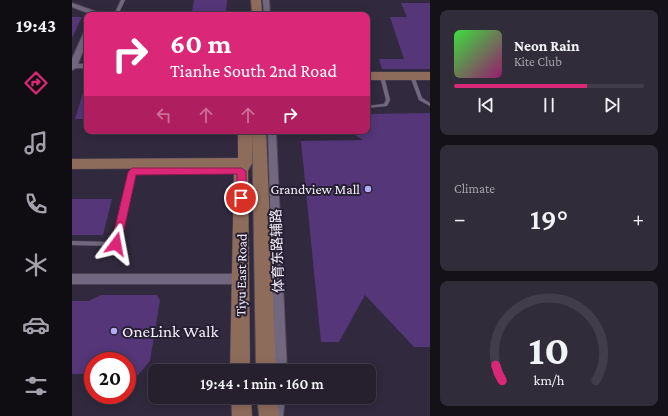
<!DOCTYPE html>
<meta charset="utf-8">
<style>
:root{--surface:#251f2e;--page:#312c3a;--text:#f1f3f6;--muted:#a3a2aa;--line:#423d4a;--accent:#db2777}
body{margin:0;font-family:"Crimson Pro","Noto Sans SC",serif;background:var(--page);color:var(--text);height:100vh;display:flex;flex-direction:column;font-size:15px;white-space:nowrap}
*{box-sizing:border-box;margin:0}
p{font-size:13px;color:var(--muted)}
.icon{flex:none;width:22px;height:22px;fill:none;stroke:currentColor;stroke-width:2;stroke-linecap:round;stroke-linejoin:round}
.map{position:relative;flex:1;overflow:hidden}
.drawer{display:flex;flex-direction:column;gap:10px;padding:10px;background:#141119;width:238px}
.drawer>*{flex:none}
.top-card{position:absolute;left:12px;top:12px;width:286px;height:122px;border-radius:8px;box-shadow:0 2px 10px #0003,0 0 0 1px var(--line);background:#db2777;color:#fff;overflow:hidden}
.speed{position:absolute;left:12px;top:352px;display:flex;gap:8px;font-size:20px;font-weight:700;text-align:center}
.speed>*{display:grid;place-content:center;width:52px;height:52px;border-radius:50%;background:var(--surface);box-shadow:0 2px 10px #0003,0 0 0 1px var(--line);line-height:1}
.speed .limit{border:6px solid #d22;background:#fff;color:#111}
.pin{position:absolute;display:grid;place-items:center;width:34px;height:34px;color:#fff;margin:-17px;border:2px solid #fff;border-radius:50%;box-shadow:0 1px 4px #0007}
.me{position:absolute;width:44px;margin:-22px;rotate:13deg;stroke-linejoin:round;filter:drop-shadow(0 0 3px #0008)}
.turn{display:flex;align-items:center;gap:14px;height:84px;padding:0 20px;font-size:18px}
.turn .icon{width:52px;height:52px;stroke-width:2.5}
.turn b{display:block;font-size:28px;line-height:34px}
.lanes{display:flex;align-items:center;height:38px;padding:0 20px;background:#0003;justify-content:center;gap:20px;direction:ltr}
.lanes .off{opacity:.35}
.big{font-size:30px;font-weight:600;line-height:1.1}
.drawer .card{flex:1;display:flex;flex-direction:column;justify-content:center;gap:6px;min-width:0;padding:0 14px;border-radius:8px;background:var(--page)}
.drawer .dial{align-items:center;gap:0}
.dial svg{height:104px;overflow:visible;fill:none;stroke:var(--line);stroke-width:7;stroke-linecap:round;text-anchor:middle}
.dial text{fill:var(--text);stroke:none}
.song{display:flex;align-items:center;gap:12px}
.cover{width:48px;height:48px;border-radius:6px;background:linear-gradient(135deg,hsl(120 70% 55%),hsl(320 70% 35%))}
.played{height:4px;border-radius:2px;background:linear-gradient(90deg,var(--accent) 70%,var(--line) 70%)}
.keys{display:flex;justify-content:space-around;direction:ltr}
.heat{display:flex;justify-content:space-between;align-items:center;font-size:22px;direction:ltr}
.trip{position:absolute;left:76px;top:364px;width:228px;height:40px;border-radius:8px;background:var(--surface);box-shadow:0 2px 10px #0003,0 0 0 1px var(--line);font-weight:600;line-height:40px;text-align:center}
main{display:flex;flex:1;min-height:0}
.menu{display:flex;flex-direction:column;width:72px;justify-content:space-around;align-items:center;background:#0f0c12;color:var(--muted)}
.menu .icon{width:28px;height:28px}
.menu .current{color:var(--accent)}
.menu b{font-size:18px;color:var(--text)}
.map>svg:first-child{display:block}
</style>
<main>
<nav class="menu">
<b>19:43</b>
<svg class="icon current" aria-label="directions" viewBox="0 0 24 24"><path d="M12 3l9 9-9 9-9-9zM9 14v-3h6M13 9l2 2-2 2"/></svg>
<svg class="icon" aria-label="music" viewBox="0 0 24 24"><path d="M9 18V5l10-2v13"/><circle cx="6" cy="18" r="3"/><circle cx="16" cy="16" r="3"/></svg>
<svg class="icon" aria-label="phone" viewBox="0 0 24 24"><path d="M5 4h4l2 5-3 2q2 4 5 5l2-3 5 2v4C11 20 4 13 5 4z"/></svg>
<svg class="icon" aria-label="climate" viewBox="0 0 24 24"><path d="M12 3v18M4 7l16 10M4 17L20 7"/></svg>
<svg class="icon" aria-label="car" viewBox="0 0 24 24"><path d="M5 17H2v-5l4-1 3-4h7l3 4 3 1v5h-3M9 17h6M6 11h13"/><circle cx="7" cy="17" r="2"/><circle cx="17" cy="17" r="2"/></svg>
<svg class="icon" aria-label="filters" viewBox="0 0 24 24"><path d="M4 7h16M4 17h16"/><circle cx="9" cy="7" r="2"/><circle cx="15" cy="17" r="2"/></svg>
</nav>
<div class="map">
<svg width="358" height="416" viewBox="0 0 358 416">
<rect width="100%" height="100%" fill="#31293d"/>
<!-- building -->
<path fill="#543679" d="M122,0H155L154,12H120Z
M329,3H358V69H310L307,59H332L318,17H335Z
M0,17H10L0,38Z
M13,86L15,87V119H3Z
M358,113V347H342L293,295L267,342H249L229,141L291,140L276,131H295V114Z
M0,199H40L31,235H0Z
M29,295H85L88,300L78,361L66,375H55V361H21V374H0V301H17Z"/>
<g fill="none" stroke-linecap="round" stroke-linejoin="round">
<defs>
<path id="lane" d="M49,0H53L46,15H42Z
M309,75H311L312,76L318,100L315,106H314L295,108V106L312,104L314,100L308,76Z
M339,75H341L342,76L350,98L358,103V106L347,100L338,76Z
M62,162L64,164L46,246H44L0,245V241L42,242L60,164Z"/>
<path id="street" d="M191,0H197L198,15H192Z
M0,3L25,12L26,13L25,15H19V14L0,7Z
M15,30V41L6,64H15V68H4L0,70V59L12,32Z
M196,131H204L215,371H203Z
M0,274H168L172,275L174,279L172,283L168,284H0Z
M199,397H213L211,416H197Z"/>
<path id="secondary" d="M179,0H189L190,15H180Z
M295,72H358V80H295Z
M166,131H180V163L176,171L178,371H158L162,171L163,168L0,169V159L166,158Z
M180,131H194L204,371H184Z
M159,397H179L180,416H160Z
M185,397H205L207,416H187Z"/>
</defs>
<!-- lane casing -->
<use href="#lane" stroke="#4e4657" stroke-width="1"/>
<!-- street casing -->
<use href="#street" stroke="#4e4657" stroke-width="2"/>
<!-- secondary casing -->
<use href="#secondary" stroke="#4e4657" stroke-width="1"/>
<!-- lane -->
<use href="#lane" fill="#716880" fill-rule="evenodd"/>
<!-- street -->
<use href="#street" fill="#716880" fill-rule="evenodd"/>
<!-- secondary -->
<use href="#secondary" fill="#8e6c5b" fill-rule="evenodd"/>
</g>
<!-- route -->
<path fill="#db2777" stroke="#8e194d" d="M60,168H169L174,171V198L169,202L165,198V174L64,175L49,244L47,247L44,248L41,247L39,244L56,172Z"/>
<!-- markers -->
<g fill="#b1adfa" stroke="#271f32" stroke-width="1.5">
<circle cx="296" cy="189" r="4"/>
<circle cx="42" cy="331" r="4"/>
</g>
<g text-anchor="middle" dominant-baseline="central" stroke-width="4" stroke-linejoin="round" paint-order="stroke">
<!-- poi labels -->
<g font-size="14" fill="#f4effc" stroke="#271f32" text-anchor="end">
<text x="288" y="189">Grandview Mall</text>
</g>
<!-- street labels -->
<g font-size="14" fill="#f4effc" stroke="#271f32">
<text transform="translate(205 251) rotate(-92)">体育东路辅路</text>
<text transform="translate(169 275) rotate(-89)">Tiyu East Road</text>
</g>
<!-- near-poi labels -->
<g font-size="17" fill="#f4effc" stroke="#271f32" text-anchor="start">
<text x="50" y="331">OneLink Walk</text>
</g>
</g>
</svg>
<div class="speed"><div class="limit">20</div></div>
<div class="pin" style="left:169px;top:198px;background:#d93025"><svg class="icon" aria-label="arrive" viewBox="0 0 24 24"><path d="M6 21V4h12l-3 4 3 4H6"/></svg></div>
<svg class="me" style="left:44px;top:244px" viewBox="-20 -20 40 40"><path d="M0-17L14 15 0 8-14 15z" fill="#db2777" stroke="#fff" stroke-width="4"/></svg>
<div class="trip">19:44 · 1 min · 160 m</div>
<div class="top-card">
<div class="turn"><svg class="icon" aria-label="right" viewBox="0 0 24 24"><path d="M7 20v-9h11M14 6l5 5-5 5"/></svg><div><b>60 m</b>Tianhe South 2nd Road</div></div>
<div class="lanes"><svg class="icon off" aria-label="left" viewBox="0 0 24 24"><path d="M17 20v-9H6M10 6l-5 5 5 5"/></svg><svg class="icon off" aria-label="ahead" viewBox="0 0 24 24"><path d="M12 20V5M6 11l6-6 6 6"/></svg><svg class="icon off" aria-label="ahead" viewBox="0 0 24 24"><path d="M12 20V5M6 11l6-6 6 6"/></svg><svg class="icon" aria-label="right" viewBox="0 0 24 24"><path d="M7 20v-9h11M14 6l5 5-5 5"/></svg></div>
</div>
</div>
<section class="drawer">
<div class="card">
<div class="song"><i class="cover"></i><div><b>Neon Rain</b><p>Kite Club</p></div></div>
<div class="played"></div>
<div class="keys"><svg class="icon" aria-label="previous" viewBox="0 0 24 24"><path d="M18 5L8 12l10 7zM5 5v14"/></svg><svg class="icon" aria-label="pause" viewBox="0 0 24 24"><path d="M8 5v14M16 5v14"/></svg><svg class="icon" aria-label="next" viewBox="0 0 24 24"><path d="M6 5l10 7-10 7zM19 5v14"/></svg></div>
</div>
<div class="card"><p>Climate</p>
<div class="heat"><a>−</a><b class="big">19°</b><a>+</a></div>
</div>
<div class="card dial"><svg viewBox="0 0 100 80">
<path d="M14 69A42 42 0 1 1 86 69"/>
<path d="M14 69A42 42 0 0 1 9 57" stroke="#db2777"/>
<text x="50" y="56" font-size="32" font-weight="700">10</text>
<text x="50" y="72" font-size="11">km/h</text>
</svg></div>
</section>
</main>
